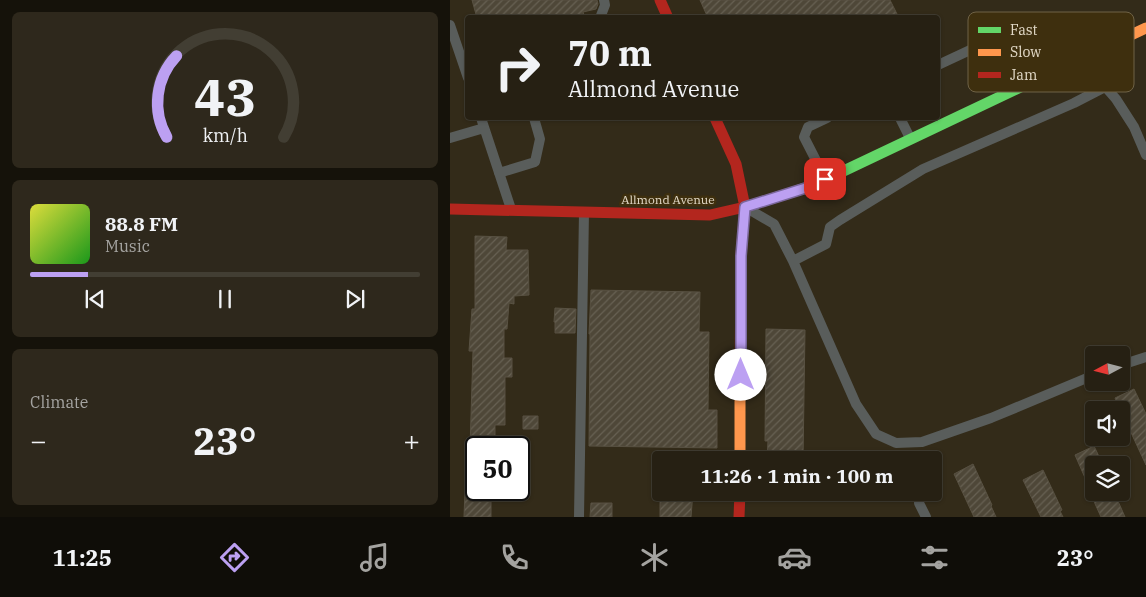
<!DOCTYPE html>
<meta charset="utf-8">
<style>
:root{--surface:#262013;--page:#2e281c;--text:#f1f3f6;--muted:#a4a3a0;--line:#423e33;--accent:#bca0f2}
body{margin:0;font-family:"IBM Plex Serif",serif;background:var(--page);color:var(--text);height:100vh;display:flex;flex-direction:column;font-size:19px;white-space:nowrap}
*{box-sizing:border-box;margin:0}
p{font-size:16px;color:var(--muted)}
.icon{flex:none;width:28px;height:28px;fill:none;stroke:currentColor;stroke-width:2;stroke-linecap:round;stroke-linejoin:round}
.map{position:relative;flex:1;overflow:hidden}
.panel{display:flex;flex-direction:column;gap:12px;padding:12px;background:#15120a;width:450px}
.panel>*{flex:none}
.banner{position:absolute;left:15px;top:15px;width:475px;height:105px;border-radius:5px;box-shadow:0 1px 4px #0004,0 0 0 1px var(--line);background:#262013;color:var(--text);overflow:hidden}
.needle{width:32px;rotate:263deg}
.tools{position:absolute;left:635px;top:346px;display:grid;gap:10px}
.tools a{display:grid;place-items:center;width:45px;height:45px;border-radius:5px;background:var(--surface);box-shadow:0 1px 4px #0004,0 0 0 1px var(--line);font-size:25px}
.speed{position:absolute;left:15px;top:436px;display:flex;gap:10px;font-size:25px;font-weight:700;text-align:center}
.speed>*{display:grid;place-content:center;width:65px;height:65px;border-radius:50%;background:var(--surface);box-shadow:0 1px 4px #0004,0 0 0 1px var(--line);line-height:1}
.speed .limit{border:2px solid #111;border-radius:8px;background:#fff;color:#111}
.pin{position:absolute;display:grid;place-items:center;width:42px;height:42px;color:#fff;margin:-21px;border-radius:10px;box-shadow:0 2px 8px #0006}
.me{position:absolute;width:55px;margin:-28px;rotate:0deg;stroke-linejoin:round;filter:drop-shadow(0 0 4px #0008)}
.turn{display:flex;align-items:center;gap:18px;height:105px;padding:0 20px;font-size:22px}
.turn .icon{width:65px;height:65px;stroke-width:2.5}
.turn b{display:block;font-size:35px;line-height:42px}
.big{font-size:38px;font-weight:800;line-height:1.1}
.panel .tile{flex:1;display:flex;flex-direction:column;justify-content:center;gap:8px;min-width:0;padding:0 18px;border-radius:8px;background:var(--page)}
.panel .dial{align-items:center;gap:0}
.dial svg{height:130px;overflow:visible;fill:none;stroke:var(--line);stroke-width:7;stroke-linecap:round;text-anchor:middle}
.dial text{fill:var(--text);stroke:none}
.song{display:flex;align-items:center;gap:15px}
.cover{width:60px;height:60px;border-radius:8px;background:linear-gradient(135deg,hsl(60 70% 55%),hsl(120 70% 35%))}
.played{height:5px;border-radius:2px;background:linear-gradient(90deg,var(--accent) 15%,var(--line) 15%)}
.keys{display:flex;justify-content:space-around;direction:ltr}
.heat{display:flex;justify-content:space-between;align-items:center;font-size:28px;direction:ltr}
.trip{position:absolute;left:202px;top:451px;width:290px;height:50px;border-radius:5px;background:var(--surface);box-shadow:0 1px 4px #0004,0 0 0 1px var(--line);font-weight:800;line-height:50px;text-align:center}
.menu{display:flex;height:80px;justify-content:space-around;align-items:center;background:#0f0d08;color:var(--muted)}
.menu .icon{width:35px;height:35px}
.menu .selected{color:var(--accent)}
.menu b{font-size:22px;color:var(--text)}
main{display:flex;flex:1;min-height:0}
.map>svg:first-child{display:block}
</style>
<main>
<section class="panel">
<div class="tile dial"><svg viewBox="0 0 100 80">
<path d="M14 69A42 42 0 1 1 86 69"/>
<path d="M14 69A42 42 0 0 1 20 19" stroke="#bca0f2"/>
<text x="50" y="56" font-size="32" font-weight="700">43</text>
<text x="50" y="72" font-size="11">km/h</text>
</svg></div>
<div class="tile">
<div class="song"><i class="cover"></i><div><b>88.8 FM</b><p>Music</p></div></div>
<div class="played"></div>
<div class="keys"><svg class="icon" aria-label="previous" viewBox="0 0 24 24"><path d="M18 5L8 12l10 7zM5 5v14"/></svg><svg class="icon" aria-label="pause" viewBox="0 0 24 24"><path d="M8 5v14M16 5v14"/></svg><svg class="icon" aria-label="next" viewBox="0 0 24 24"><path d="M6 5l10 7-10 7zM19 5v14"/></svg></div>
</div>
<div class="tile"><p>Climate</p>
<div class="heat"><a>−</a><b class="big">23°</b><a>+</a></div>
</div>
</section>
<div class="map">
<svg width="696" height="517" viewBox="0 0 696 517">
<defs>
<pattern id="building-hatch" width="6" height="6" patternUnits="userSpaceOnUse" patternTransform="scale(1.25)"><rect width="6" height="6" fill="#4e4738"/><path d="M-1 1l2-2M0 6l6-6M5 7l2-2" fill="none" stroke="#676153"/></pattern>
</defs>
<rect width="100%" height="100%" fill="#332b19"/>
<!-- building -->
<path fill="url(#building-hatch)" stroke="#585142" d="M22,0H147L148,4L146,9L133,12L134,15L124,18H27Z
M250,0H440L449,18H258Z
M25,236L57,237L56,250H78L79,295L64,296V304L59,303L57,329H54V358H62V377H55V425H45V448H20L23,351H19L22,309H25Z
M141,290L250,292L249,332H259L258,410H267V448L139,446L140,334H139Z
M105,308L126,309L125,333H105V322H104Z
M316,329L355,330L353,460H317L318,441H315Z
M684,389L696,414V465L665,398Z
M73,416H88V429H73Z
M644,446L653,465H644V496L650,492H664L675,517H651L642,497L643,496L625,455Z
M523,464L542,505L541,506L546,517H524L504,474Z
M593,470L612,510L610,511L613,517H591L573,480Z
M15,490H41V517H14Z
M210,492H243L241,517H210Z
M141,503H162V517H140Z"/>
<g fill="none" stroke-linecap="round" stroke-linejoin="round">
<!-- lane -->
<path stroke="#595d5b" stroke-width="10" d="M150,18L155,5L154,0
M0,25L18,78
M631,59L666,99L684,127L696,155
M488,65L533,44L551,39L571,85
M31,118L61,209
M450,118L460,138
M0,138L34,128
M49,173L85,162L90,139L84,118
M375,178L354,137L358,127L377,118
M300,210L324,224L343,261L406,404L426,434L446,443L472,442L541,418L644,375
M343,261L376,244L380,227L390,220L473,169L624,103L655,87
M671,365L696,357
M469,503L476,517
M129,517L134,212"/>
<!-- fast -->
<path stroke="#63d668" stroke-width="11" d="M349,190L362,186L636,56"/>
<!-- slow -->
<path stroke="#ff974d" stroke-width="11" d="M636,56L696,28
M290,460V391"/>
<!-- jam -->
<path stroke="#b3261e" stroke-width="11" d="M210,0L218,18
M265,118L286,164L295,207L291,256L290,391
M0,209L260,215L295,207L349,190
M289,517L290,492"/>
</g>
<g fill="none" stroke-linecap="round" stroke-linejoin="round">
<defs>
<path id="route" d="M291,375V256L295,207L362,186L375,179"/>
</defs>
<!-- route casing -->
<use href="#route" stroke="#7a689d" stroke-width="12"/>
<!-- route -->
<use href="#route" stroke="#bca0f2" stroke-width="9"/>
</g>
<g text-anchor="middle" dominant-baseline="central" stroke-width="5" stroke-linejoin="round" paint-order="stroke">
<!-- street labels -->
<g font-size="12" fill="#e2d9c7" stroke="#3e2f0e">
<text x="218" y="199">Allmond Avenue</text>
</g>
</g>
<!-- legend -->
<rect x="518" y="12" width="166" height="80" rx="8" fill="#3e2f0e" stroke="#6f6246" stroke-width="1"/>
<rect x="528" y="27" width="23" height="6" fill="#63d668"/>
<rect x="528" y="49" width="23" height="7" fill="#ff974d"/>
<rect x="528" y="72" width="23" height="6" fill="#b3261e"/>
<g font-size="14" fill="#e2d9c7">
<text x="560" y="35">Fast</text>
<text x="560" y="57">Slow</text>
<text x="560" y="80">Jam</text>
</g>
</svg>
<div class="tools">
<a><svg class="needle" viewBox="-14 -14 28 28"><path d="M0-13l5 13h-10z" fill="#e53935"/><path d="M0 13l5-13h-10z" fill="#a4a3a0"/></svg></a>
<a><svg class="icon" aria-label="sound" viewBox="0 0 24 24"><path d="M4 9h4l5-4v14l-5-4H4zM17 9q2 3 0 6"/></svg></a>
<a><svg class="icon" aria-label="layers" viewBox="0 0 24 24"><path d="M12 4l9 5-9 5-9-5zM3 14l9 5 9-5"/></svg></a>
</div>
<div class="speed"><div class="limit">50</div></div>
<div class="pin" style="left:375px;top:179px;background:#d93025"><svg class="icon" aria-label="arrive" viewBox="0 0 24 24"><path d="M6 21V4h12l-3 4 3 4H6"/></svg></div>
<svg class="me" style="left:291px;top:375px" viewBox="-20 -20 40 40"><circle r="19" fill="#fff"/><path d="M0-13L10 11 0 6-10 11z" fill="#bca0f2"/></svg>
<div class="trip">11:26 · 1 min · 100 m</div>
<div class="banner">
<div class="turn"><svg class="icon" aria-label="right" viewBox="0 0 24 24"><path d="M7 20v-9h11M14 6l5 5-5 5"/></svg><div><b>70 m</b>Allmond Avenue</div></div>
</div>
</div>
</main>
<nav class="menu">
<b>11:25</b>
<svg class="icon selected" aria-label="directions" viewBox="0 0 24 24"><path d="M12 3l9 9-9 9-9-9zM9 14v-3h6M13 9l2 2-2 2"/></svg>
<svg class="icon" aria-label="music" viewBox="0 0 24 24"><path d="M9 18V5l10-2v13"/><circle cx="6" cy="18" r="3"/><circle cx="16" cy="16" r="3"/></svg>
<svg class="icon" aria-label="phone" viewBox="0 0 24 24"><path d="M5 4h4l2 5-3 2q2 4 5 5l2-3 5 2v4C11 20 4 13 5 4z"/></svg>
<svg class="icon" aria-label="climate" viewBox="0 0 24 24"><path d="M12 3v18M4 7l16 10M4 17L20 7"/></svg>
<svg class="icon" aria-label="car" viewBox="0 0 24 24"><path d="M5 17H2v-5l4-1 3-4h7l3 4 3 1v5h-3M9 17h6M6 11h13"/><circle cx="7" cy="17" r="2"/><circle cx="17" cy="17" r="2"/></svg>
<svg class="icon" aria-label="filters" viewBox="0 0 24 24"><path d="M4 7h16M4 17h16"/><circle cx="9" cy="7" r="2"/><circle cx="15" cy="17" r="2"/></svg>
<b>23°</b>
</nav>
